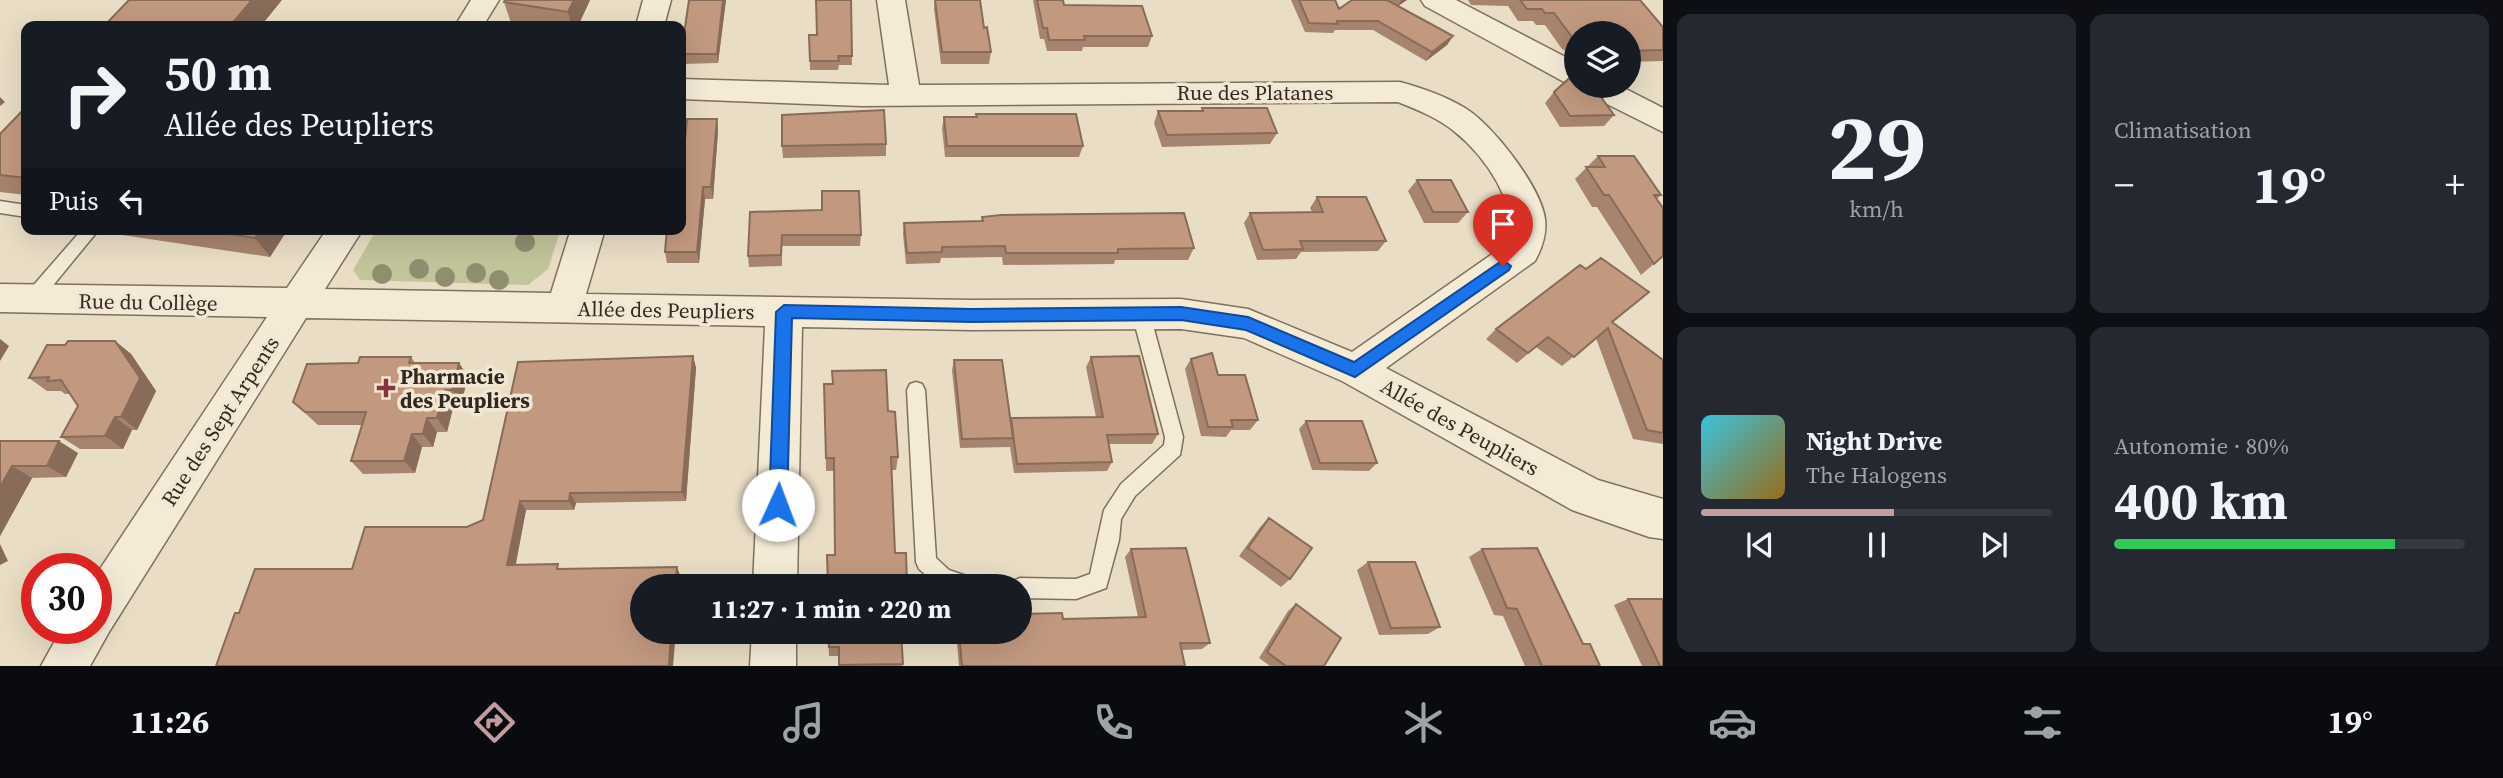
<!DOCTYPE html>
<html lang="fr">
<meta charset="utf-8">
<style>
:root{--surface:#171b24;--page:#242831;--text:#f1f3f6;--muted:#9ea1a6;--line:#363941;--accent:#c29da0}
body{margin:0;font-family:"Source Serif 4",serif;background:var(--page);color:var(--text);height:100vh;display:flex;flex-direction:column;font-size:26px;white-space:nowrap}
*{box-sizing:border-box;margin:0}
p{font-size:23px;color:var(--muted)}
.icon{flex:none;width:38px;height:38px;fill:none;stroke:currentColor;stroke-width:2;stroke-linecap:round;stroke-linejoin:round}
.map{position:relative;flex:1;overflow:hidden}
.side{display:flex;flex-direction:column;gap:14px;padding:14px;background:#0d0f14;width:840px}
.side>*{flex:none}
.guide{position:absolute;left:21px;top:21px;width:665px;height:214px;border-radius:14px;box-shadow:0 7px 28px #0002;background:#171b24;color:var(--text);overflow:hidden}
.controls{position:absolute;left:1564px;top:21px;display:grid;gap:14px}
.controls a{display:grid;place-items:center;width:77px;height:77px;border-radius:50%;background:var(--surface);box-shadow:0 7px 28px #0002;font-size:35px}
.speed{position:absolute;left:21px;top:553px;display:flex;gap:14px;font-size:35px;font-weight:700;text-align:center}
.speed>*{display:grid;place-content:center;width:91px;height:91px;border-radius:50%;background:var(--surface);box-shadow:0 7px 28px #0002;line-height:1}
.speed .limit{border:10px solid #d22;background:#fff;color:#111}
.pin{position:absolute;display:grid;place-items:center;width:60px;height:60px;color:#fff;margin:-72px -30px;border-radius:50% 50% 50% 0;rotate:-45deg;box-shadow:0 0 7px #0007}
.pin .icon{rotate:45deg}
.me{position:absolute;width:77px;margin:-38px;rotate:2deg;stroke-linejoin:round;filter:drop-shadow(0 0 5px #0008)}
.turn{display:flex;align-items:center;gap:24px;height:147px;padding:0 28px;font-size:32px}
.turn .icon{width:91px;height:91px;stroke-width:2.5}
.turn b{display:block;font-size:49px;line-height:60px}
.then{display:flex;align-items:center;height:66px;padding:0 28px;background:#0003;gap:14px;font-size:26px}
.big{font-size:52px;font-weight:700;line-height:1.1}
.side .tile{flex:1;display:flex;flex-direction:column;justify-content:center;gap:10px;min-width:0;padding:0 24px;border-radius:14px;background:var(--page)}
.side .dial{align-items:center;gap:0}
.dial b{font-size:91px;line-height:1}
.song{display:flex;align-items:center;gap:21px}
.cover{width:84px;height:84px;border-radius:10px;background:linear-gradient(135deg,hsl(190 70% 55%),hsl(40 70% 35%))}
.played{height:7px;border-radius:4px;background:linear-gradient(90deg,var(--accent) 55%,var(--line) 55%)}
.keys{display:flex;justify-content:space-around;direction:ltr}
.heat{display:flex;justify-content:space-between;align-items:center;font-size:38px;direction:ltr}
.charge{height:10px;border-radius:5px;background:linear-gradient(90deg,#34c759 80%,var(--line) 0)}
.side .tiles{flex:1;display:grid;gap:14px;grid-template-columns:repeat(2,1fr)}
.trip{position:absolute;left:630px;top:574px;width:402px;height:70px;border-radius:35px;background:var(--surface);box-shadow:0 7px 28px #0002;font-weight:700;line-height:70px;text-align:center}
.menu{display:flex;height:112px;justify-content:space-around;align-items:center;background:#090b0e;color:var(--muted)}
.menu .icon{width:49px;height:49px}
.menu .active{color:var(--accent)}
.menu b{font-size:32px;color:var(--text)}
main{display:flex;flex:1;min-height:0}
.map>svg:first-child{display:block}
</style>
<main>
<div class="map">
<svg width="1663" height="666" viewBox="0 0 1663 666">
<rect width="100%" height="100%" fill="#e9ddc5"/>
<!-- green -->
<path fill="#c2c59a" d="M377,229H561L548,269L528,285L360,280L353,270Z"/>
<g fill="none" stroke-linecap="round" stroke-linejoin="round">
<defs>
<path id="service" d="M0,201L26,205V217L0,213Z
M77,229H94L96,233L37,305H25L22,300L25,295L79,233Z
M1141,307L1147,309L1150,314L1183,437L1180,455L1135,496L1121,519L1119,540L1106,588L1076,599L1020,598V586H1010L1013,581L1020,578L1076,579L1090,574L1104,510L1121,484L1164,445L1165,437L1132,314L1135,309Z
M916,382L922,384L925,390L936,558L949,570L975,579L978,586H938L919,569L916,562L907,390L910,384Z"/>
<path id="minor" d="M471,0H499L483,26H455Z
M643,0H671L664,26H636Z
M877,0H905L919,85L1400,82C1422,88 1445,96 1465,108C1492,124 1541,187 1545,219C1547,234 1542,248 1535,261L1386,368L1598,480L1663,499V539L1649,537L1572,510L1342,381L1244,338L1181,329L972,330L802,327L797,586H753L765,326L306,318L109,632L90,666H41L62,628H96V575L267,317L0,312V284L287,288L327,229H363L325,289L551,293L571,229H605L586,294L972,300L1181,299L1248,309L1352,352L1508,243C1519,204 1485,156 1455,132C1438,118 1418,110 1398,102L862,106L681,99V79L889,85Z
M1421,0H1456L1577,63L1578,86L1566,83L1425,6Z
M1581,86H1620L1663,108V132L1585,93Z
M752,632H796V666H750Z"/>
</defs>
<!-- service casing -->
<use href="#service" stroke="#816f5d" stroke-width="3"/>
<!-- minor casing -->
<use href="#minor" stroke="#816f5d" stroke-width="3"/>
<!-- service -->
<use href="#service" fill="#f4ebd7" fill-rule="evenodd"/>
<!-- minor -->
<use href="#minor" fill="#f4ebd7" fill-rule="evenodd"/>
</g>
<!-- trees -->
<g fill="#8f8e6f">
<circle cx="525" cy="242" r="10"/>
<circle cx="419" cy="269" r="10"/>
<circle cx="476" cy="273" r="10"/>
<circle cx="382" cy="274" r="10"/>
<circle cx="445" cy="277" r="10"/>
<circle cx="499" cy="280" r="10"/>
</g>
<!-- wall -->
<path fill="#a7846d" d="M505,0H590L578,26H530L511,23L504,2Z
M689,0H726L718,63L681,64V49Z
M851,0L852,65H839L838,70H810L809,35H817Z
M935,0H980L984,28L991,52L989,64H941L934,9Z
M1033,0H1063L1064,5L1152,36L1148,47H1083L1082,51H1047L1044,39H1040Z
M1291,0H1335L1339,9L1352,0H1407L1398,6L1453,36L1447,45L1426,61L1373,30H1335L1333,33L1305,32Z
M1468,0H1640L1663,27V61L1629,62V33H1577V56L1562,49L1545,25H1536L1533,21H1518L1508,6L1471,5Z
M1554,92L1614,115L1604,126L1560,127L1545,103Z
M26,107V195L0,192V134Z
M1202,108L1277,133L1270,144L1162,147L1154,123L1158,111H1201Z
M976,114L1083,146L1079,157H945L942,128L944,117H976Z
M717,119L718,131L713,199H705L699,263H667L665,252L683,162Z
M886,144V156L783,158L782,146Z
M1598,156L1661,195L1657,199L1663,256L1641,275L1597,207H1592L1575,179Z
M1417,180L1468,212L1458,223H1424L1408,191Z
M1317,197L1386,241L1378,251L1301,252L1296,259L1257,260L1244,223L1250,213L1312,212L1310,208Z
M750,212L861,235L860,246H782V266L749,267L748,256Z
M982,217L1194,248L1188,260H1115L1114,264L1003,265L1002,257L941,258L940,263L906,264L903,234L904,223L981,221Z
M105,229H288L270,257L109,233Z
M1612,322L1663,360V444L1633,439L1596,338L1562,366L1536,347L1517,363L1486,339L1496,329Z
M115,341L131,354L156,391L137,430H132L123,449H80L61,437L78,406L70,394H65L61,391H47L29,378L65,345Z
M693,356L696,368L686,501L576,503L574,510H526L515,565L562,569L680,575L679,586H642L239,613L352,569L483,520Z
M411,357L415,363H459L468,377L461,404H454L447,432H437L433,447H422L415,473L363,474L351,461L362,425H318L293,402L358,363Z
M1091,357L1158,434L1152,444H1109L1112,462L1107,471L1014,473L1010,447L960,448L952,370L954,360L1011,418L1096,417L1086,367Z
M1191,359L1218,375L1258,420L1250,430H1231L1226,437L1201,436L1185,369Z
M824,384L888,411L898,457L896,470L826,471Z
M1306,421L1377,463L1369,471L1312,470L1299,429Z
M0,441L78,453L66,477L32,478L0,536Z
M1269,518L1290,579L1281,587L1239,556L1261,526Z
M1131,549L1210,643L1202,649L1182,650L1185,666H959L956,632H1020L1063,619L1138,617L1125,557Z
M1482,549L1583,644L1600,666H1525L1503,616L1494,615L1469,557Z
M1368,562L1440,627L1428,634L1379,635L1357,570Z
M1628,599L1663,666H1642L1614,605Z
M1296,604L1324,666H1270L1259,658L1288,611Z
M828,632L903,664L902,666H839V656H829Z"/>
<!-- shaded-wall -->
<path fill="#886b59" d="M252,0H282L261,26H230Z
M574,0H590L578,26H572L568,12Z
M723,0H726L718,63L717,54Z
M1401,0H1407L1398,6Z
M1453,36L1447,45L1426,61L1432,52Z
M0,97L5,102L0,106Z
M717,119L718,131L713,199L711,187Z
M703,187L705,199L699,263L697,252Z
M261,229H288L270,257L255,238Z
M0,339L9,346L0,361Z
M115,341L131,354L156,391L137,430L121,417Z
M693,356L696,368L686,501L682,492Z
M459,363L468,377L461,404L452,390Z
M445,390L454,404L447,432L437,418Z
M115,417L132,430L123,449L105,436Z
M427,418L437,432L433,447L423,434Z
M412,434L422,447L415,473L404,461Z
M59,441L78,453L66,477L47,466Z
M12,466L32,478L0,536V487Z
M570,493L576,503L574,510L569,501Z
M520,501L526,510L514,574L507,565Z
M0,544L8,561L0,565Z
M677,567L680,575L679,586H675Z
M671,632H676L673,666H669Z"/>
<!-- building -->
<path fill="#c2997f" stroke="#886b59" stroke-width="2" d="M129,0H252L230,26H104Z
M505,0H574L568,12L504,2Z
M689,0H723L717,54H681Z
M816,0H851L852,56H838L839,61H810L809,35H817Z
M935,0H980L984,28L987,27L991,52H942Z
M1037,0H1063L1064,5L1142,6L1152,36H1084L1085,40H1049L1047,28H1043Z
M1299,0H1335L1339,9L1352,0H1387L1453,36L1432,52L1378,21H1337L1338,24L1309,23Z
M1520,0H1640L1663,27V50L1629,51V33H1577V39L1572,37L1554,13H1545L1542,9H1527Z
M1574,74L1577,75V86H1593L1614,115L1570,116L1554,92Z
M26,107V178L0,175V134Z
M1202,108H1267L1277,133L1167,135L1158,111H1203Z
M884,110L886,144L782,146V115Z
M976,114H1076L1083,146H947L944,117H977Z
M687,119H717L711,187H703L697,252H665L667,229H681V162H683Z
M1598,156H1634L1661,195H1654L1663,208V256L1654,264L1609,195H1604L1586,167H1605Z
M1417,180H1451L1468,212H1433Z
M822,191H859L861,235H782L781,255L748,256L750,212L822,210Z
M1317,197H1366L1386,241H1300L1303,249L1263,250L1250,213L1323,212Z
M1184,213L1194,248L1118,249V253H1006L1005,246L942,247V252L907,253L904,223L983,221L982,217L1001,215Z
M196,229H261L255,238Z
M1601,258L1649,292L1612,322L1663,360V433L1647,430L1608,328L1574,357L1548,337L1528,353L1496,329L1580,265L1586,269Z
M68,341H115L140,378L121,417H115L105,436L61,437L78,406L61,380L47,381L49,377L29,378L47,345H65Z
M1212,353L1218,375H1245L1258,420H1231L1233,427H1208L1191,359Z
M693,356L682,492L570,493L569,501H520L507,565L558,564L557,569L677,567L675,586H642V632H671L669,666H216L235,613H239L255,569H352L365,527H467L483,520L518,362Z
M1139,356L1158,434L1107,435L1112,462L1017,464L1011,418L1103,417L1091,357Z
M360,357H411L409,363H459L452,390H445L437,418H427L423,434H412L404,461H351L366,412H305L293,402L307,364L358,363Z
M954,360H1002L1013,438L962,439Z
M886,370L888,411L895,412L898,457H891L895,553H906L907,586H828L827,555H835L834,458H826L824,384H833L832,371Z
M1306,421H1362L1377,463H1320Z
M0,441H59L47,466H12L0,487Z
M1269,518L1312,548L1290,579L1248,548Z
M1186,548L1210,643H1180L1185,666H962L959,632H1020V614L1062,613L1063,619L1146,617L1131,549Z
M1537,548L1583,644H1590L1600,666H1542L1517,609L1507,608L1482,549Z
M1368,562H1415L1440,627L1391,628Z
M1628,599H1663V666H1660Z
M1296,604L1341,638L1324,666H1286L1267,652Z
M828,632H901L903,664L839,665V647H829Z"/>
<!-- route -->
<path fill="#1a73e8" stroke="#114b97" stroke-width="2" d="M1503,260L1511,266L1509,270L1355,377L1246,330L1181,320L972,322L792,318L787,505L784,510L778,513L771,510L769,505L776,312L784,305L972,309L1181,307L1248,317L1354,362Z"/>
<!-- markers -->
<path fill="#893438" stroke="#f1e7d4" stroke-width="2.5" d="M382.5 377.5h7v7h7v7h-7v7h-7v-7h-7v-7h7z"/>
<g text-anchor="middle" dominant-baseline="central" stroke-width="7" stroke-linejoin="round" paint-order="stroke">
<!-- street labels -->
<g font-size="21" fill="#33281f" stroke="#f1e7d4">
<text x="1255" y="92">Rue des Platanes</text>
<text transform="translate(148 302) rotate(1)">Rue du Collège</text>
<text transform="translate(666 310) rotate(1)">Allée des Peupliers</text>
<text transform="translate(220 421) rotate(-57)">Rue des Sept Arpents</text>
<text transform="translate(1460 427) rotate(29)">Allée des Peupliers</text>
</g>
<!-- poi labels -->
<g font-size="21" font-weight="bold" fill="#33281f" stroke="#f1e7d4" text-anchor="start">
<text x="400" y="376">Pharmacie<tspan x="400" dy="24">des Peupliers</tspan></text>
</g>
</g>
</svg>
<div class="controls">
<a><svg class="icon" aria-label="layers" viewBox="0 0 24 24"><path d="M12 4l9 5-9 5-9-5zM3 14l9 5 9-5"/></svg></a>
</div>
<div class="speed"><div class="limit">30</div></div>
<div class="pin" style="left:1503px;top:266px;background:#d93025"><svg class="icon" aria-label="arrive" viewBox="0 0 24 24"><path d="M6 21V4h12l-3 4 3 4H6"/></svg></div>
<svg class="me" style="left:778px;top:505px" viewBox="-20 -20 40 40"><circle r="19" fill="#fff"/><path d="M0-13L10 11 0 6-10 11z" fill="#1a73e8"/></svg>
<div class="trip">11:27 · 1 min · 220 m</div>
<div class="guide">
<div class="turn"><svg class="icon" aria-label="right" viewBox="0 0 24 24"><path d="M7 20v-9h11M14 6l5 5-5 5"/></svg><div><b>50 m</b>Allée des Peupliers</div></div>
<div class="then">Puis<svg class="icon" aria-label="left" viewBox="0 0 24 24"><path d="M17 20v-9H6M10 6l-5 5 5 5"/></svg></div>
</div>
</div>
<section class="side">
<div class="tiles">
<div class="tile dial"><b>29</b><p>km/h</p></div>
<div class="tile"><p>Climatisation</p>
<div class="heat"><a>−</a><b class="big">19°</b><a>+</a></div>
</div>
<div class="tile">
<div class="song"><i class="cover"></i><div><b>Night Drive</b><p>The Halogens</p></div></div>
<div class="played"></div>
<div class="keys"><svg class="icon" aria-label="previous" viewBox="0 0 24 24"><path d="M18 5L8 12l10 7zM5 5v14"/></svg><svg class="icon" aria-label="pause" viewBox="0 0 24 24"><path d="M8 5v14M16 5v14"/></svg><svg class="icon" aria-label="next" viewBox="0 0 24 24"><path d="M6 5l10 7-10 7zM19 5v14"/></svg></div>
</div>
<div class="tile"><p>Autonomie · 80%</p><b class="big">400 km</b><div class="charge"></div></div>
</div>
</section>
</main>
<nav class="menu">
<b>11:26</b>
<svg class="icon active" aria-label="directions" viewBox="0 0 24 24"><path d="M12 3l9 9-9 9-9-9zM9 14v-3h6M13 9l2 2-2 2"/></svg>
<svg class="icon" aria-label="music" viewBox="0 0 24 24"><path d="M9 18V5l10-2v13"/><circle cx="6" cy="18" r="3"/><circle cx="16" cy="16" r="3"/></svg>
<svg class="icon" aria-label="phone" viewBox="0 0 24 24"><path d="M5 4h4l2 5-3 2q2 4 5 5l2-3 5 2v4C11 20 4 13 5 4z"/></svg>
<svg class="icon" aria-label="climate" viewBox="0 0 24 24"><path d="M12 3v18M4 7l16 10M4 17L20 7"/></svg>
<svg class="icon" aria-label="car" viewBox="0 0 24 24"><path d="M5 17H2v-5l4-1 3-4h7l3 4 3 1v5h-3M9 17h6M6 11h13"/><circle cx="7" cy="17" r="2"/><circle cx="17" cy="17" r="2"/></svg>
<svg class="icon" aria-label="filters" viewBox="0 0 24 24"><path d="M4 7h16M4 17h16"/><circle cx="9" cy="7" r="2"/><circle cx="15" cy="17" r="2"/></svg>
<b>19°</b>
</nav>
